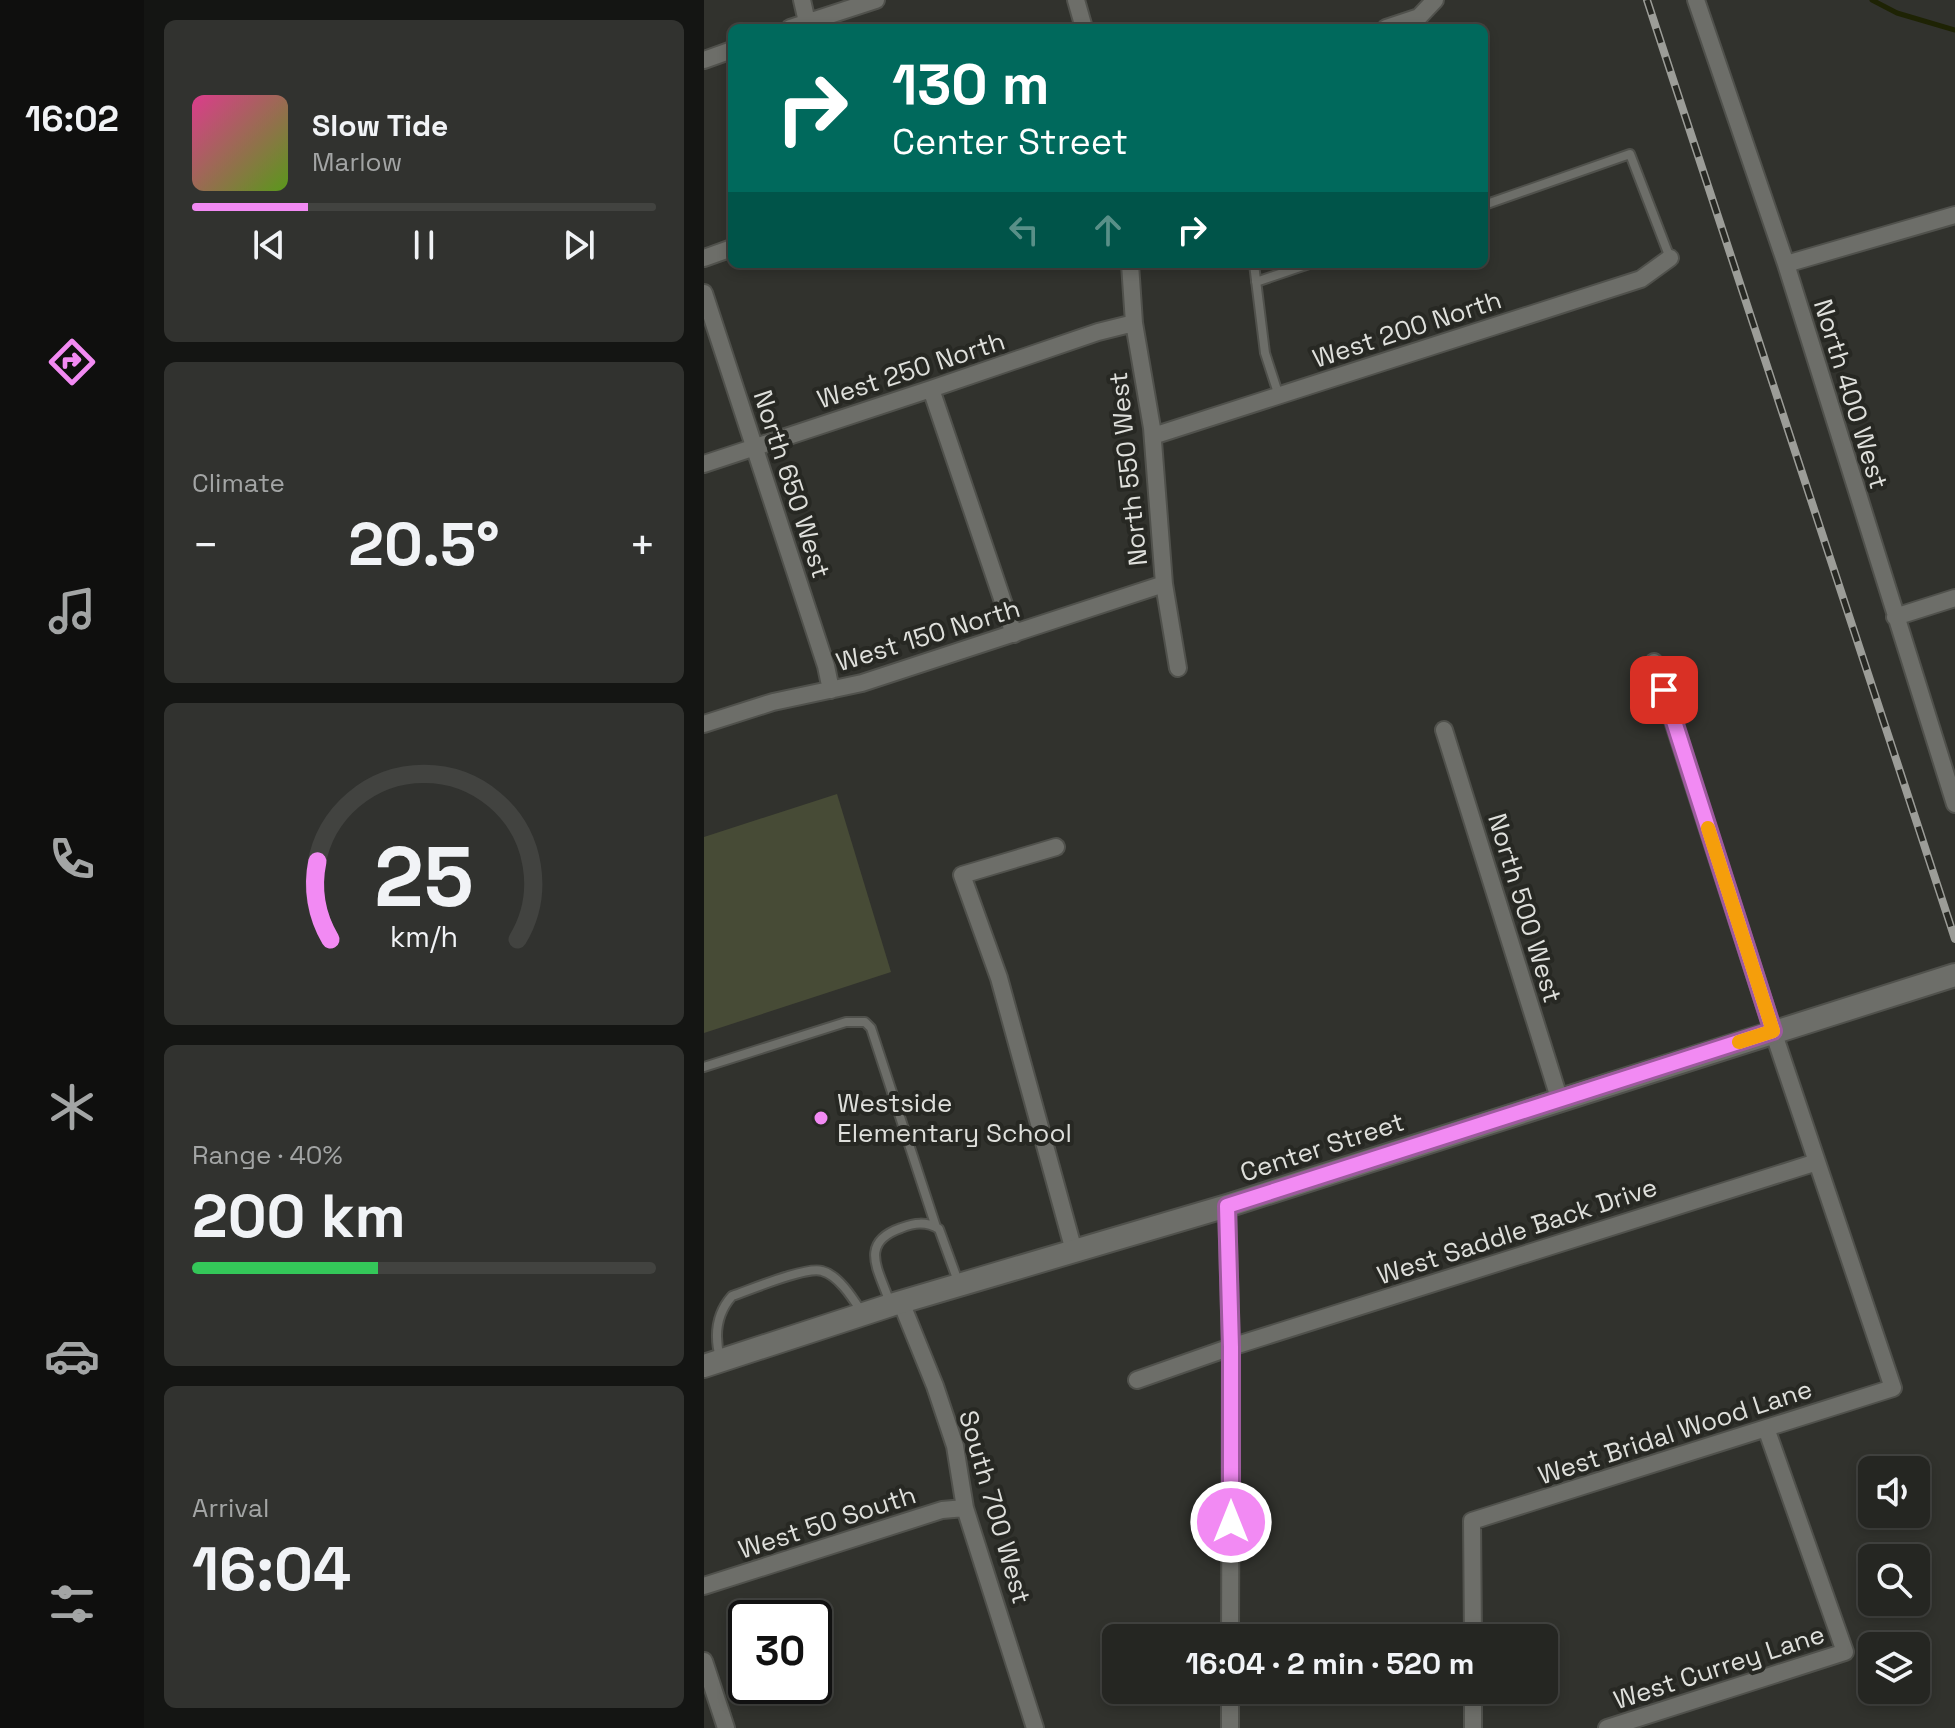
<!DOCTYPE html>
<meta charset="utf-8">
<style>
:root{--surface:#252622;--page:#31322f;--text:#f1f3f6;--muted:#a3a5a5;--line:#424340;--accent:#f28af3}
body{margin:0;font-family:"Space Grotesk",sans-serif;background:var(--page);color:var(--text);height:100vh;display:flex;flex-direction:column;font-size:30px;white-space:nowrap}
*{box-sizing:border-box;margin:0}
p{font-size:26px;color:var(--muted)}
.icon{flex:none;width:44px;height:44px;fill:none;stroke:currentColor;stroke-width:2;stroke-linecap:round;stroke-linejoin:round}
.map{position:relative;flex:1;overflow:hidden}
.side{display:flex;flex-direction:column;gap:20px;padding:20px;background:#141513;width:560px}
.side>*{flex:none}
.banner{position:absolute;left:24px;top:24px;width:760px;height:244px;border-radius:12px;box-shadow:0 4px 12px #0003,0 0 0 2px var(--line);background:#00695c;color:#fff;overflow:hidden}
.buttons{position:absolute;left:1154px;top:1456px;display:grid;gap:16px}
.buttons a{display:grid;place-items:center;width:72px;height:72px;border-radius:12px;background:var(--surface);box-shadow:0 4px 12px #0003,0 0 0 2px var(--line);font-size:40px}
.speed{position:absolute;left:24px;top:1600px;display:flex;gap:16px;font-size:40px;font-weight:700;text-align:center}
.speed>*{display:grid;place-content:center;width:104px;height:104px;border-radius:50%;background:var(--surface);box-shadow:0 4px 12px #0003,0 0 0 2px var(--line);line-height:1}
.speed .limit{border:4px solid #111;border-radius:12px;background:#fff;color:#111}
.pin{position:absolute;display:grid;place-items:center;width:68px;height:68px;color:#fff;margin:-34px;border-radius:16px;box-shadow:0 4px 12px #0006}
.me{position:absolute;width:88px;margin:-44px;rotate:0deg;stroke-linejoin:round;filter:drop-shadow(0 0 6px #0008)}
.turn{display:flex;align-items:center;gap:28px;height:168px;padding:0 32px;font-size:36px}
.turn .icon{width:104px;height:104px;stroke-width:2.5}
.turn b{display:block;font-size:56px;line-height:68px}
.lanes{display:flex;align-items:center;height:76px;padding:0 32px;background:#0003;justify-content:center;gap:40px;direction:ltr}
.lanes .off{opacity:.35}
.big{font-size:60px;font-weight:800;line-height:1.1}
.side .tile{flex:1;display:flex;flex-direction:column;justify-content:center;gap:12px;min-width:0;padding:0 28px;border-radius:12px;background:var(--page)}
.side .dial{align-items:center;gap:0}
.dial svg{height:208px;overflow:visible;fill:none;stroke:var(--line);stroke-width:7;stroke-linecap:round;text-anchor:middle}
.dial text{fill:var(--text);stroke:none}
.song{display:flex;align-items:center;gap:24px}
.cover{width:96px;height:96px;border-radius:12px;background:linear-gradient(135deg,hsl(330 70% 55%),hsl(90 70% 35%))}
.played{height:8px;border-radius:4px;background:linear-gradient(90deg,var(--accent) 25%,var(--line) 25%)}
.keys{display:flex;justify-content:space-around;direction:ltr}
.heat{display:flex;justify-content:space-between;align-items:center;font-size:44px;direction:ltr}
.charge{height:12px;border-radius:6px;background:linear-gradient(90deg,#34c759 40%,var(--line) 0)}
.trip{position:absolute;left:398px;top:1624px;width:456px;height:80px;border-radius:12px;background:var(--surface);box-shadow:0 4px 12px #0003,0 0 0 2px var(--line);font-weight:800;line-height:80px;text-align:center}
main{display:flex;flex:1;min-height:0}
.tab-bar{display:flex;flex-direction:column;width:144px;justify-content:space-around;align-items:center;background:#0f0f0e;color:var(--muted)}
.tab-bar .icon{width:56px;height:56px}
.tab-bar .selected{color:var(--accent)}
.tab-bar b{font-size:36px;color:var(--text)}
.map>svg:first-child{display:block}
</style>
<main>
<nav class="tab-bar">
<b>16:02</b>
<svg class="icon selected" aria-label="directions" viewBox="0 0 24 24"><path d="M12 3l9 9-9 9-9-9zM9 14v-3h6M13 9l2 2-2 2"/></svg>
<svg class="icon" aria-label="music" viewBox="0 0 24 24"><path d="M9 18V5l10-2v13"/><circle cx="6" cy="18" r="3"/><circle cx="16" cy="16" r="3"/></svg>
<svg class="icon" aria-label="phone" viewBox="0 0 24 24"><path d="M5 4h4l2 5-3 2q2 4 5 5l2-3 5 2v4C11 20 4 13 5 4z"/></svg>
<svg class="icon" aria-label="climate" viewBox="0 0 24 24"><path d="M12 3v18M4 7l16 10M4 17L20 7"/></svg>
<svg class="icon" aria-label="car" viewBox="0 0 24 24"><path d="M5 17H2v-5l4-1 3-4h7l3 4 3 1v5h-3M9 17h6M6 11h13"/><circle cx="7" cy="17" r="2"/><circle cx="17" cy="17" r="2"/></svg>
<svg class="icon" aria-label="filters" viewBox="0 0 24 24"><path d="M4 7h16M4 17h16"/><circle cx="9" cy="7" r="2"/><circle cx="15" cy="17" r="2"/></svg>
</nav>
<section class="side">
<div class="tile">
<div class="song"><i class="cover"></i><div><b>Slow Tide</b><p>Marlow</p></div></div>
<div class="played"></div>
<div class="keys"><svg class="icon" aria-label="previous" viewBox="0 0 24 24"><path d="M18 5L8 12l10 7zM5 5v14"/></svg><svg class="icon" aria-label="pause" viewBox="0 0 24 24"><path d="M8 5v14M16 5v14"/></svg><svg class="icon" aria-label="next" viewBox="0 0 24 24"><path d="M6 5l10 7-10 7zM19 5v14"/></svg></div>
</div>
<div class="tile"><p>Climate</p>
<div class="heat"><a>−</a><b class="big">20.5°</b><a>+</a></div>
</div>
<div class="tile dial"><svg viewBox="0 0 100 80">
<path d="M14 69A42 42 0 1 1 86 69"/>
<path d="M14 69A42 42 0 0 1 9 39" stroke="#f28af3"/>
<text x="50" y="56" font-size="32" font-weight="700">25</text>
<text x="50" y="72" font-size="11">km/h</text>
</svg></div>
<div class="tile"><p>Range · 40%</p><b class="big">200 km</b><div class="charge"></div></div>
<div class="tile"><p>Arrival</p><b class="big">16:04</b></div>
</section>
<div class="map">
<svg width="1251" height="1728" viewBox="0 0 1251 1728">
<rect width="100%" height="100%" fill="#31322d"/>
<!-- green -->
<path fill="#474b36" d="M133,794L187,972L0,1033V837Z"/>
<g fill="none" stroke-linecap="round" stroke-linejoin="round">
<!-- stream -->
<path stroke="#1e2304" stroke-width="5" d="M1168,0L1193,13L1251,30"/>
<defs>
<path id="lane" d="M780,205L926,154L966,258
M550,264L561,353L575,396
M552,282L605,264
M0,1067L142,1022H161L167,1028L232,1227
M186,1303C175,1270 154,1243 197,1228C210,1223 222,1221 235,1229L255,1284
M16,1358C10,1335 12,1314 28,1296C46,1290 102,1266 118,1271C134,1275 148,1297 157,1311"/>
<path id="street" d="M98,0L103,22
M372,0L380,28
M992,0L1082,264L1251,804
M86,28L172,0
M682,28L715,17L731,0
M0,60L28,50
M0,258L28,248
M426,264L430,323L448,428L460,584L474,668
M1082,264L1251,215
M0,293L122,666L127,690
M227,389L310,634
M449,436L937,279L966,258
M0,464L227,389L394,332L430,323
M1191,617L1251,598
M0,724L69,702L158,683L460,584
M740,730L856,1101
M352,847L258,875L295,978L370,1251
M523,1206L527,1347L526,1638
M197,1302L231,1386L251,1446L261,1508L331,1728
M433,1380L527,1347L1113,1162
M0,1586L238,1510L261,1508
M769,1638L768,1521L1189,1388L1069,1031L950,662
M0,1661L22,1728
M769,1690V1728
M526,1728V1690
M903,1728L1141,1652L1062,1428"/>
<path id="secondary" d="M0,1366L187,1305L523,1206L1251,975"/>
</defs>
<!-- lane casing -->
<use href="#lane" stroke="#50514c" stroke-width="12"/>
<!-- street casing -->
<use href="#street" stroke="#50514c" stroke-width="20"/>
<!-- secondary casing -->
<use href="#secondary" stroke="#50514c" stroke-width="26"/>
<!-- lane -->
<use href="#lane" stroke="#6d6e69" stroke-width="8"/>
<!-- street -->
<use href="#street" stroke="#6d6e69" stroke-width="16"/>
<!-- secondary -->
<use href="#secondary" stroke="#6d6e69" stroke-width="22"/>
<defs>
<path id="rail" d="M943,0L1251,939"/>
</defs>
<!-- rail casing -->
<use href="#rail" stroke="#9c9d98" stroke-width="8"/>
<!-- rail -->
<use href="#rail" stroke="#272823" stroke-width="5" stroke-dasharray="15" stroke-linecap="butt"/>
</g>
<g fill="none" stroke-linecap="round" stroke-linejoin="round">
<defs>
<path id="route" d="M527,1522V1347L523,1206L1069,1031L960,690"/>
</defs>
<!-- route casing -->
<use href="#route" stroke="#9d5a9e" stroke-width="20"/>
<!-- route -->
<use href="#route" stroke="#f28af3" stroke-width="14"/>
<!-- slow -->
<path stroke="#f59e0b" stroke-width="14" d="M1004,828L1069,1031L1035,1042"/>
</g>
<!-- markers -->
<circle fill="#f28af3" stroke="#272823" stroke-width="3" cx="117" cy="1118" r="8"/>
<g text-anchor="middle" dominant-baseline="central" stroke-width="8" stroke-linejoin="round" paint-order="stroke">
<!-- street labels -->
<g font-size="26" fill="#dedfdb" stroke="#272823">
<text transform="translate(703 329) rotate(-18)">West 200 North</text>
<text transform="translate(207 370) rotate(-18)">West 250 North</text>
<text transform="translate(1147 394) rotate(73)">North 400 West</text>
<text transform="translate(424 469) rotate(-96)">North 550 West</text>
<text transform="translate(88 484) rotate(72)">North 650 West</text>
<text transform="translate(224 635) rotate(-17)">West 150 North</text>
<text transform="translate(821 908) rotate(73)">North 500 West</text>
<text transform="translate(618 1147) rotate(-18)">Center Street</text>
<text transform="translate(813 1231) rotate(-18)">West Saddle Back Drive</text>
<text transform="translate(971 1432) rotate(-18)">West Bridal Wood Lane</text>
<text transform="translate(291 1507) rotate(74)">South 700 West</text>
<text transform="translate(123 1522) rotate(-18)">West 50 South</text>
<text transform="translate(1015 1667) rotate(-18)">West Currey Lane</text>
</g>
<!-- poi labels -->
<g font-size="26" fill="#dedfdb" stroke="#272823" text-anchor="start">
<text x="133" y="1103">Westside<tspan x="133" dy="30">Elementary School</tspan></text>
</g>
</g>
</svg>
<div class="buttons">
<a><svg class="icon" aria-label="sound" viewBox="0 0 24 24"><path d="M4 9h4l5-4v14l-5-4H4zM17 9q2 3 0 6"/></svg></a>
<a><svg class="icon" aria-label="search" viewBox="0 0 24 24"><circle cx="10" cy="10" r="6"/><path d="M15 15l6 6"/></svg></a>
<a><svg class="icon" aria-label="layers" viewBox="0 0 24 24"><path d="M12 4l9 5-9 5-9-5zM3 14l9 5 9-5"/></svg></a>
</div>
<div class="speed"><div class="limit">30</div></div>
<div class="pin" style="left:960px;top:690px;background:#d93025"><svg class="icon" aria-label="arrive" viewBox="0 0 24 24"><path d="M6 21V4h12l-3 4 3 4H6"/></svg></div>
<svg class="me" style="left:527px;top:1522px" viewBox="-20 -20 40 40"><circle r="17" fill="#f28af3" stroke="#fff" stroke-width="3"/><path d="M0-11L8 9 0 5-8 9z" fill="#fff"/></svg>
<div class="trip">16:04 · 2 min · 520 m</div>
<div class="banner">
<div class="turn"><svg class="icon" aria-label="right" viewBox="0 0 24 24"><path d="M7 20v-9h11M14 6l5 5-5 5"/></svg><div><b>130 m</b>Center Street</div></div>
<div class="lanes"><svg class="icon off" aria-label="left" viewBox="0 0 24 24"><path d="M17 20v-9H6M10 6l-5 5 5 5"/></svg><svg class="icon off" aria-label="ahead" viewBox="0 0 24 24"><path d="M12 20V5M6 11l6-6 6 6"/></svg><svg class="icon" aria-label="right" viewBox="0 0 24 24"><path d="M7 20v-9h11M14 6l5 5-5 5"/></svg></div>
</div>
</div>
</main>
